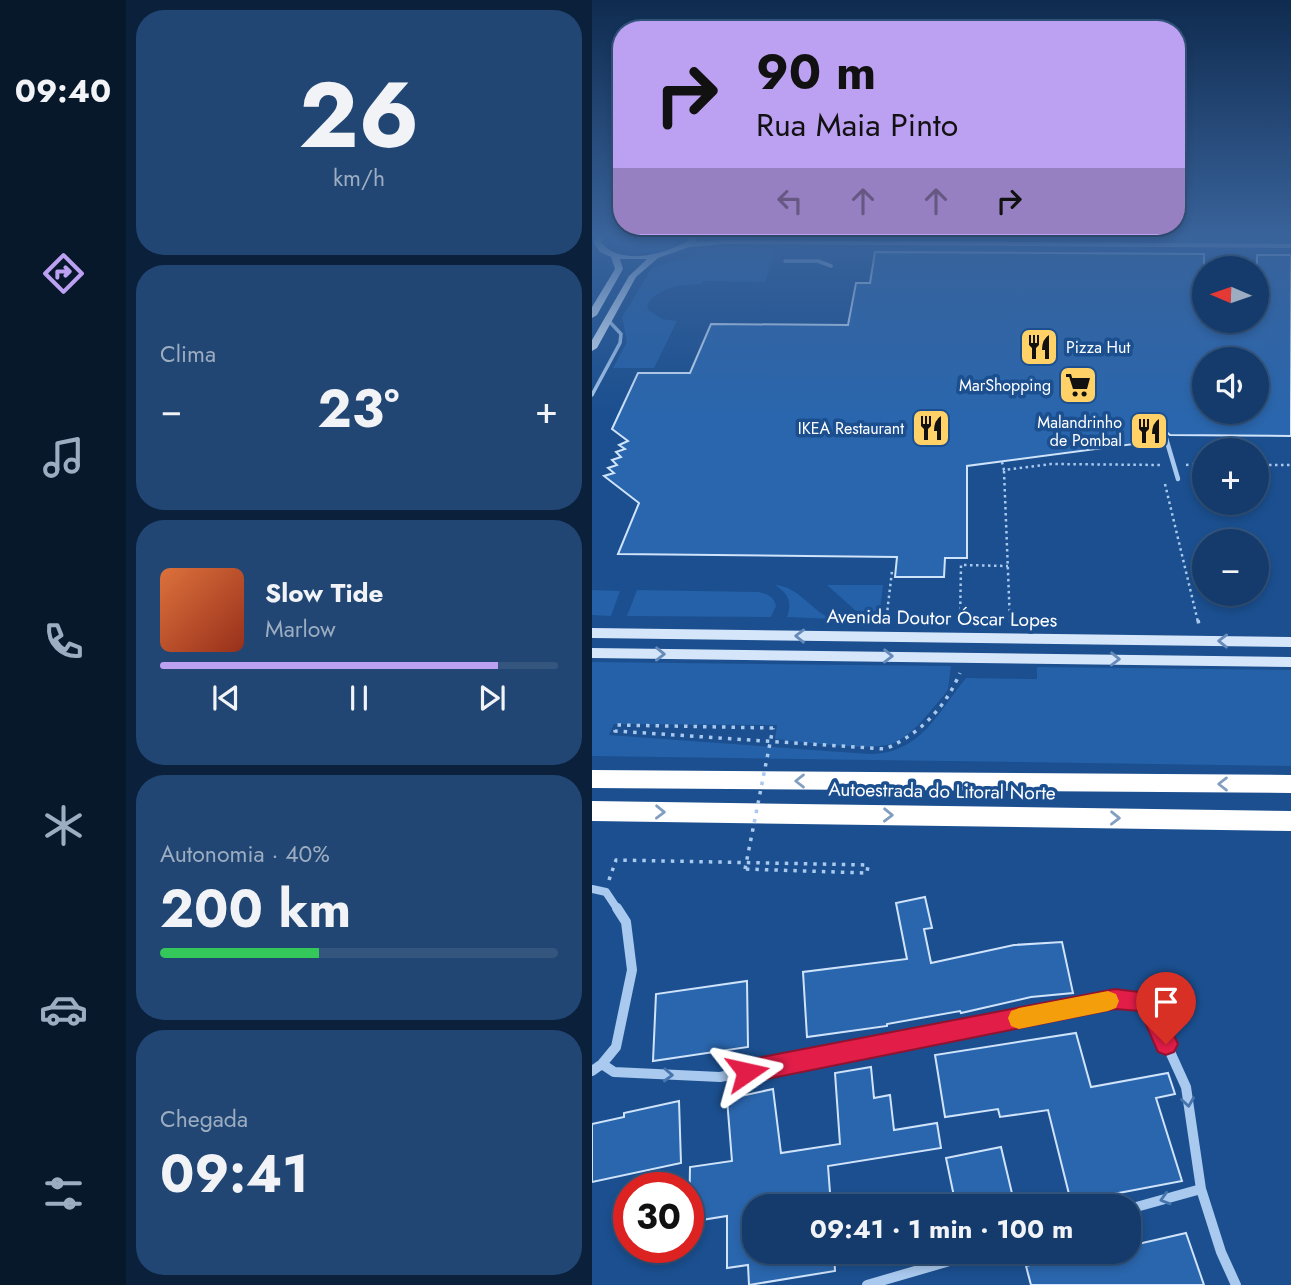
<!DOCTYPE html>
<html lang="pt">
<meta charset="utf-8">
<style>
:root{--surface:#143b6b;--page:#214673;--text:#f1f3f6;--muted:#9dadc1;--line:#33557e;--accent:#bca0f2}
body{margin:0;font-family:Jost,sans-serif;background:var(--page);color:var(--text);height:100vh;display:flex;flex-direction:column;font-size:26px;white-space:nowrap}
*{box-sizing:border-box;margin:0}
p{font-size:23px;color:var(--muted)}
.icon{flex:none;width:38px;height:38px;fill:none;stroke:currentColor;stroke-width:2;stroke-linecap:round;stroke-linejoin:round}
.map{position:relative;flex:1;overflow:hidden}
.panel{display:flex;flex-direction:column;gap:10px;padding:10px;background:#0b203b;width:466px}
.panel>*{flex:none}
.guide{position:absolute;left:21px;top:21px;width:572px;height:214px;border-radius:28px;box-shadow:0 4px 10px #0003,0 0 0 2px var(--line);background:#bca0f2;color:#111;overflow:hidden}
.needle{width:46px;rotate:272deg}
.fabs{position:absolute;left:600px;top:256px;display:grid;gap:14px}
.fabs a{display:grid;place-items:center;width:77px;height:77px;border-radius:50%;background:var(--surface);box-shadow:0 4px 10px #0003,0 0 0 2px var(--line);font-size:35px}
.speed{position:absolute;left:21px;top:1172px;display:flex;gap:14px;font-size:35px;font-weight:700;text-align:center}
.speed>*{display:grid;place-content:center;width:91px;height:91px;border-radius:50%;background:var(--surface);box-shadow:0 4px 10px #0003,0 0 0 2px var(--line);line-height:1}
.speed .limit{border:10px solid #d22;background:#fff;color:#111}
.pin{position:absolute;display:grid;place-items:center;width:60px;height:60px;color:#fff;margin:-72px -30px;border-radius:50% 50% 50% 0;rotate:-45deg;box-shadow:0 0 7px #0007}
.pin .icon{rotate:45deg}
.me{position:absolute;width:77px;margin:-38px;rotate:79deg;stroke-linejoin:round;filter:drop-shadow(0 0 5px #0008)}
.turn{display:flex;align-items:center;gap:24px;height:147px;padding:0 28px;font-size:32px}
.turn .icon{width:91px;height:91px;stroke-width:2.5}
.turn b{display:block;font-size:49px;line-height:60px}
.lanes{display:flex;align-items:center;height:66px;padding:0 28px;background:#0003;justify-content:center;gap:35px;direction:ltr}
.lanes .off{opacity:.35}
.big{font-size:52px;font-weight:700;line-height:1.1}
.panel .widget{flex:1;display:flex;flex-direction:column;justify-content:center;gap:10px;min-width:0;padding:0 24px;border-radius:28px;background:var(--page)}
.panel .dial{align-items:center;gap:0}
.dial b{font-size:91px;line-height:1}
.song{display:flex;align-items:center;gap:21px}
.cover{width:84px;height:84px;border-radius:10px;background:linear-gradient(135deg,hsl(20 70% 55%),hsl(10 70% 35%))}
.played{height:7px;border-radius:4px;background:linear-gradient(90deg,var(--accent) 85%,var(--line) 85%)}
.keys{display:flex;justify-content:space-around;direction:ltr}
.heat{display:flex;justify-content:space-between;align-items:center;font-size:38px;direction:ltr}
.charge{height:10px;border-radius:5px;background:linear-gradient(90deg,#34c759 40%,var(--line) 0)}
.trip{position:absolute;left:150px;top:1194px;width:399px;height:70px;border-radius:28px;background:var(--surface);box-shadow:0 4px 10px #0003,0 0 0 2px var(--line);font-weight:700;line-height:70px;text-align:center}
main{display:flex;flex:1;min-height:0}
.menu{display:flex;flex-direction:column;width:126px;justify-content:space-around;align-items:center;background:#08182b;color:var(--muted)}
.menu .icon{width:49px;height:49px}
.menu .current{color:var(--accent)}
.menu b{font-size:32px;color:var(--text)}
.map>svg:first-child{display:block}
</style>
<main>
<nav class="menu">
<b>09:40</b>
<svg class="icon current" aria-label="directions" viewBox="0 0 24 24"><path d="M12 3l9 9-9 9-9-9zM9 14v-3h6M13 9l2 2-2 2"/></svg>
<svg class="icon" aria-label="music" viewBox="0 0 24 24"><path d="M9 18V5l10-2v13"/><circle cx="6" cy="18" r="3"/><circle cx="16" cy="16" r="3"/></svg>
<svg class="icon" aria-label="phone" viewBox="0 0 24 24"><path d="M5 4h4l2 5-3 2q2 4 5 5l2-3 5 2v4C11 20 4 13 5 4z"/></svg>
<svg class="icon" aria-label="climate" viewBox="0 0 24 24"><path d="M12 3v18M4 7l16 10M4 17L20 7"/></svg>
<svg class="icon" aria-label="car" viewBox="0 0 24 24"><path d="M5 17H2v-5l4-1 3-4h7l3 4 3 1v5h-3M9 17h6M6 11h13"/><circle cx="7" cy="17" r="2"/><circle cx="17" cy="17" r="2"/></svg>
<svg class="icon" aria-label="filters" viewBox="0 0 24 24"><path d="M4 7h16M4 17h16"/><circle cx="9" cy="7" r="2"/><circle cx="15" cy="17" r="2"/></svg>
</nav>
<section class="panel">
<div class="widget dial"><b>26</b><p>km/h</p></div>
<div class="widget"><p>Clima</p>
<div class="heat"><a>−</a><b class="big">23°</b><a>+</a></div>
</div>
<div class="widget">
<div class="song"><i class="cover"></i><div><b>Slow Tide</b><p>Marlow</p></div></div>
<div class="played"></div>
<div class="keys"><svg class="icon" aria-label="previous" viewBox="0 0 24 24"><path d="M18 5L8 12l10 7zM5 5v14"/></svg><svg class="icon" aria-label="pause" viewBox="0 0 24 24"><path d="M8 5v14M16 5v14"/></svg><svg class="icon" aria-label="next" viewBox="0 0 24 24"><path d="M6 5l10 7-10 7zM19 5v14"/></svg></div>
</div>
<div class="widget"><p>Autonomia · 40%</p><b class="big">200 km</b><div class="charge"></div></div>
<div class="widget"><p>Chegada</p><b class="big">09:41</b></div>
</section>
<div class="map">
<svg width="700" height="1285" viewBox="0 0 700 1285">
<rect width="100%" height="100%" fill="#1b4f8f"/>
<!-- green -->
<path fill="#2461a8" d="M26,234H89V238C75,255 40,257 22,246L20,241Z
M180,251L182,255L173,282L111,281L110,284C90,284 65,287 55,306L57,311L70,319L85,321L62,368H21L35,342L30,317L60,268L111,252Z
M183,585C208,587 218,610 240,619L195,617C200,602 197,594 183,585Z
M235,585H291L287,619L272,618Z
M0,590L28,591L19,616L0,615Z
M45,590L167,592C175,594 182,596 184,606L179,617L35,616Z
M0,662L359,666L356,689L352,695C338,711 324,731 306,741C284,754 210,741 183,739L185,725L22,724L17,735L277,754C329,754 345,713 374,678L445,679V667L699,670V766L0,756Z"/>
<!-- building -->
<path fill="#2a66ad" stroke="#cfe3fa" stroke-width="2" fill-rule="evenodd" d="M283,252L612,254V320H665V255H699V436L578,435L572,430L564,434L565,441L375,466V558H353L352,577H303L305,557L26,554L47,503L12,476L22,473L16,468L25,465L20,460L29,457L24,452L33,449L27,445L36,441L20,429L46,373H98L119,324L256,325L264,283H278ZM612,359H665V411H612Z
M333,897L340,928L332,929L339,963L422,945L470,942L481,993L439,997L369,1013L368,1011L295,1024V1026L215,1037L211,972L315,959L304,903Z
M155,981L156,1047L61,1061L64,994Z
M484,1033L499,1087L576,1073L583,1094L564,1098L590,1181L479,1202L456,1110L408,1117L406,1109L353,1117L343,1055Z
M279,1067L282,1098L298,1095L302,1130L345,1123L349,1148L236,1166L239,1206H163V1251H242L243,1271L157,1285L156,1265L135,1268V1216L97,1222L98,1167L140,1161L135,1099L181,1089L189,1153L248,1144L243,1073Z
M87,1101L89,1163L0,1182V1124L32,1117V1113Z
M409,1147L423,1206H364L354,1158Z
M594,1233L612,1285H439L434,1266L496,1251L498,1256L517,1251H537V1246Z"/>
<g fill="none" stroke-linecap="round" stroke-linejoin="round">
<!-- path-far1 -->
<path stroke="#a9c9ee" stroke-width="2.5" stroke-dasharray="2.5 3.5" stroke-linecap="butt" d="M410,462L412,470L459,464L568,465
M594,465L612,464
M665,465H700
M412,471L418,622
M573,484L606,622
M294,622L300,571
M368,622L369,565L416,566"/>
<!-- path -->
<path stroke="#a9c9ee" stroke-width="3.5" stroke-dasharray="3.5 6" stroke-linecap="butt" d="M418,620V624
M606,620L607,625
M368,624V620
M181,728L25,725L23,731L293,749C328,734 353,708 368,673
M17,880L24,860L276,865L275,873L153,869"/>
<!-- service-far1 -->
<path stroke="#a9c9ee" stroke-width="3.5" d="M193,261H226L239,266
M0,395L28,343L29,334L16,320"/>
<!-- service -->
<path stroke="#a9c9ee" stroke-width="4.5" d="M573,435L586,479"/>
<!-- minor-far2 -->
<path stroke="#a9c9ee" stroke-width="4.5" d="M696,234L700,237"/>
<!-- minor-far1 -->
<path stroke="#a9c9ee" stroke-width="8" d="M0,889L14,892L26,910"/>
<!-- minor -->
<path stroke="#a9c9ee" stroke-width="10" d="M10,1064L22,1072L128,1077L523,999L555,1001L594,1087L609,1189L629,1252L644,1285
M0,1071L10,1064L24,1047L40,970L34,922L25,908
M537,1209L609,1189
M275,1285L392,1251"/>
<!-- secondary -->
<path fill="#d6e6fa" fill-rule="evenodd" d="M7,234H15L9,242C28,267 75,254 97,240L98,234H106L104,242L132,240L700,244V248L132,244L97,247L66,258L44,277L5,348L0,351V340L37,276L55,259H28L31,269L5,315L0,318V307L23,269L19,257L8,252L1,242Z
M0,628L700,637V647L0,638Z
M0,648L700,657V667L0,658Z"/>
<!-- motorway -->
<path fill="#fff" fill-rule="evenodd" d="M0,770L700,775V793L0,788Z
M0,801L700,811V831L0,821Z"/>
<!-- path-bridge -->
<path stroke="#a9c9ee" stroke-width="3.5" stroke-dasharray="3.5 6" stroke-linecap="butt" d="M153,869L181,728"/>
</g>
<!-- one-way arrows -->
<defs><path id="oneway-chevron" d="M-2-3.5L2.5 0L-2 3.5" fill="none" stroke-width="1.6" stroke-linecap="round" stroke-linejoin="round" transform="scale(1.75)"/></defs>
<g stroke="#668bba">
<use href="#oneway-chevron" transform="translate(208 636) rotate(-179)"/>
<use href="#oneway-chevron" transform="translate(631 641) rotate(-179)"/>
<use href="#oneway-chevron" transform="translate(68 654) rotate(1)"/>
<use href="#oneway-chevron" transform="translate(296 656) rotate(1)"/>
<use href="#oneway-chevron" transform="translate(523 659) rotate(1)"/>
</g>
<g stroke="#829ec1">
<use href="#oneway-chevron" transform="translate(208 781) rotate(-180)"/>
<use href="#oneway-chevron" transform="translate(631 784) rotate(-180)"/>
<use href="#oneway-chevron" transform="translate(68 812) rotate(1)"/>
<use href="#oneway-chevron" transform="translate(296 815) rotate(1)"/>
<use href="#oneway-chevron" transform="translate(523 818) rotate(1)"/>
</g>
<g stroke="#4674ac">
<use href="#oneway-chevron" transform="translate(76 1075) rotate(2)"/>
<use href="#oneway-chevron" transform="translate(596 1102) rotate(82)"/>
<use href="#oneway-chevron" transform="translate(573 1199) rotate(164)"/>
</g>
<!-- sky -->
<linearGradient id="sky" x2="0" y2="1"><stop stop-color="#0f2b4f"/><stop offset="0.57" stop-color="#39639b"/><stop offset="1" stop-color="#39639b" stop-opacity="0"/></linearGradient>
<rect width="700" height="414" fill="url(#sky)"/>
<!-- route -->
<path fill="#e11d48" stroke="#92132f" stroke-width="2" d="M523,989L563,994L586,1044L582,1052L574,1055L566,1052L548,1011L523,1009L155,1083L147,1079L143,1072L147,1064L155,1060Z"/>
<!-- slow -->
<path fill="#f59e0b" d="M516,991L524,994L527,1001L524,1008L516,1011L427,1029L419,1026L416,1018L419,1011L427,1008Z"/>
<!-- icons -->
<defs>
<symbol id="restaurant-square" viewBox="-11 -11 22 22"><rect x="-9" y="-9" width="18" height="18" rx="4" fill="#ffd166" stroke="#1b4f8f"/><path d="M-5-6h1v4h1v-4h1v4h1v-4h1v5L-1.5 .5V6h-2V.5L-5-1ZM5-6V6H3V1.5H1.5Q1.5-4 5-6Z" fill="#111"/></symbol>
<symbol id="supermarket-square" viewBox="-11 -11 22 22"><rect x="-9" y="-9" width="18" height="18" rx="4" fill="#ffd166" stroke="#1b4f8f"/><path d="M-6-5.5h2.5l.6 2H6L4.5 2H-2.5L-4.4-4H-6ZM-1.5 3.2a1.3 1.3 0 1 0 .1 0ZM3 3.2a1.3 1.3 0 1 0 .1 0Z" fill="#111"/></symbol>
</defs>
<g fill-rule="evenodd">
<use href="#restaurant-square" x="425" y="325" width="44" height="44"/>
<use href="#supermarket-square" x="464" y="363" width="44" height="44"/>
<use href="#restaurant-square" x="317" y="406" width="44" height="44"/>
<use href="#restaurant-square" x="535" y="409" width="44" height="44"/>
</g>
<g text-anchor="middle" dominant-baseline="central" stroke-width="7" stroke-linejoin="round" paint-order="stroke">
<!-- far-poi labels -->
<g font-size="16" fill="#fff" stroke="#1b4f8f" text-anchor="end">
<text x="474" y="347" text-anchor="start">Pizza Hut</text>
<text x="459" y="385">MarShopping</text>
<text x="530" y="422">Malandrinho<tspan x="530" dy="18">de Pombal</tspan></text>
<text x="312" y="428">IKEA Restaurant</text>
</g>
<!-- street labels -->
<g font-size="19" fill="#fff" stroke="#1b4f8f">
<text transform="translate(350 618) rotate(1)">Avenida Doutor Óscar Lopes</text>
<text transform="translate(350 791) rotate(1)">Autoestrada do Litoral Norte</text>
</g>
</g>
</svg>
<div class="fabs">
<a><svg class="needle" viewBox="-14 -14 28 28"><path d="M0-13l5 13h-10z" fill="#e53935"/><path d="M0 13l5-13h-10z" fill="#9dadc1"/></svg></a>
<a><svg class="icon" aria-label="sound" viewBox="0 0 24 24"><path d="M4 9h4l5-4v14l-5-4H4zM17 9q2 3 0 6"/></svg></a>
<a>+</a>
<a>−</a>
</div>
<div class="speed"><div class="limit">30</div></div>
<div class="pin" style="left:574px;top:1044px;background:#d93025"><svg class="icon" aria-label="arrive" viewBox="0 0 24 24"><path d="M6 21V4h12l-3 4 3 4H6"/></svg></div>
<svg class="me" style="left:155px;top:1072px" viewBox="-20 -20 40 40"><path d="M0-17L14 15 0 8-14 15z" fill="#e11d48" stroke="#fff" stroke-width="4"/></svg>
<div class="trip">09:41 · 1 min · 100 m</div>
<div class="guide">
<div class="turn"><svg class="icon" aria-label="right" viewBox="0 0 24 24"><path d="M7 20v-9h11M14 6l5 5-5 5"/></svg><div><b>90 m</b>Rua Maia Pinto</div></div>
<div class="lanes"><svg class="icon off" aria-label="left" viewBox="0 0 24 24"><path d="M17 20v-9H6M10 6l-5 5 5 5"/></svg><svg class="icon off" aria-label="ahead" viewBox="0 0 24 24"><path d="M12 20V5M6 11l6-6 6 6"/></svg><svg class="icon off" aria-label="ahead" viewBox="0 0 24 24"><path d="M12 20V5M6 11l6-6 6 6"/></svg><svg class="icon" aria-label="right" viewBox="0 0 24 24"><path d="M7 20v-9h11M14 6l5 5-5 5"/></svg></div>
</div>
</div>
</main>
